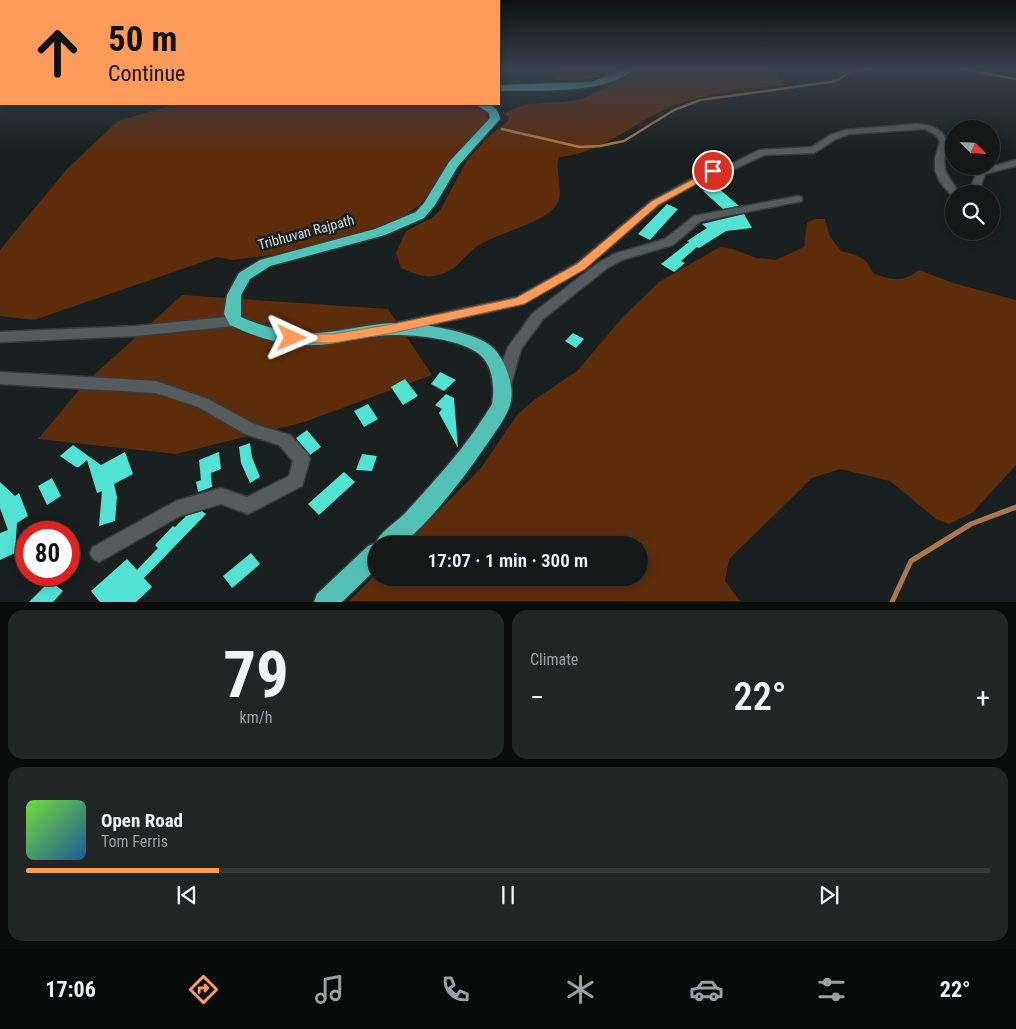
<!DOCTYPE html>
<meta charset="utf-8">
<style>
:root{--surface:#141817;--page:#212524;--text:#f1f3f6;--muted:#9da0a1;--line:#333736;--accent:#ff9b5b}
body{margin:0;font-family:"Roboto Condensed",sans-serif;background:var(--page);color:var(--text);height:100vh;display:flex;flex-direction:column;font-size:19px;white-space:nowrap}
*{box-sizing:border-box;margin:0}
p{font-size:16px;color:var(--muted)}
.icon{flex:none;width:28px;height:28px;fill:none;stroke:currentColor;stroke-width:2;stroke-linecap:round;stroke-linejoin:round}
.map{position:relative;height:602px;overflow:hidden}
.side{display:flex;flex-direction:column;gap:8px;padding:8px;background:#0b0d0d;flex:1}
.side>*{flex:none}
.top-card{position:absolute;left:0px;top:0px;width:500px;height:105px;box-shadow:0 2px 12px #0003,0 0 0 1px var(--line);background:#ff9b5b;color:#111;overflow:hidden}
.needle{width:32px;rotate:114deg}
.tools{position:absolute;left:945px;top:120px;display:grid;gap:10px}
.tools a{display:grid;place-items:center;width:55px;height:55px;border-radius:50%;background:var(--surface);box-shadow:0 2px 12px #0003,0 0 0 1px var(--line);font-size:25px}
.speed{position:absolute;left:15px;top:521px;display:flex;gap:10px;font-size:25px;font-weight:700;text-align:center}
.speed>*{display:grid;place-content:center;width:65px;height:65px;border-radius:50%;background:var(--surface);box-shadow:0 2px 12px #0003,0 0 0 1px var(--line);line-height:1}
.speed .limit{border:8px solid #d22;background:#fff;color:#111}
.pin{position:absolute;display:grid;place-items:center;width:42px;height:42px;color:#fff;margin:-21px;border:2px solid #fff;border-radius:50%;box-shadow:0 1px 5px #0007}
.me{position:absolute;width:55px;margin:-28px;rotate:91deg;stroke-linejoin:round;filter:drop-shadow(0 0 4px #0008)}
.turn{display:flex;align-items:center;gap:18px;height:105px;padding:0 25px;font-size:22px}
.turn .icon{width:65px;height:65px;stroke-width:2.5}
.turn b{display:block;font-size:35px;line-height:42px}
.big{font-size:38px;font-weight:600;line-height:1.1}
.side .widget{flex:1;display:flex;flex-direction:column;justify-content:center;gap:8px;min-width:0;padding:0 18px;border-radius:15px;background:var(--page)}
.side .dial{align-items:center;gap:0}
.dial b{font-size:65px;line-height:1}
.song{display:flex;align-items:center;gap:15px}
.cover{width:60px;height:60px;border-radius:8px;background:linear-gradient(135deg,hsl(100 70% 55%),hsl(210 70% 35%))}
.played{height:5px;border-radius:2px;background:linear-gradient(90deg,var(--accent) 20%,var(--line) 20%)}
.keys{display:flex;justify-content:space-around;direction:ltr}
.heat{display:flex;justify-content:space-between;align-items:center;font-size:28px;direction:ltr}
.side .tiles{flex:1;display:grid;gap:8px;grid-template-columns:1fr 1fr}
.widget:last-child{grid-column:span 2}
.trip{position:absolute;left:368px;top:536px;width:280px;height:50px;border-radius:25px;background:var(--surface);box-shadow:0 2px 12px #0003,0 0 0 1px var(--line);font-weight:600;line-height:50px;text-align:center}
.dock{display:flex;height:80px;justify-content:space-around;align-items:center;background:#080a09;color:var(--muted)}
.dock .icon{width:35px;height:35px}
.dock .current{color:var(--accent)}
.dock b{font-size:22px;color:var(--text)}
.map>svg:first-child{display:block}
</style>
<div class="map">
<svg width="1016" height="602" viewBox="0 0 1016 602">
<rect width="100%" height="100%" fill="#1a201f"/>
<!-- green -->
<path fill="#5d2d0b" d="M553,68H622C601,79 580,81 557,80L554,78L558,74Z
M638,68H771L784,85C749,89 712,92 678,104C636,119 605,153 559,157C553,174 568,194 553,209C538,224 500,233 481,244C463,254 460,271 434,276C423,278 411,272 401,268L396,253L406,231L433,217L441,209L467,160L488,137L508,121L509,117L505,114C524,99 554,105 576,100C597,96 619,77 638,68Z
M176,104H475L487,110L488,120L438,177L427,197L418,206L399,219L346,237L272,255L232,260L217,257L34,320L0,316V250L67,169L118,121Z
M815,219H825L830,237L841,251L856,255L866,261L874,274C893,280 903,283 919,270L953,283L1016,300V465L973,512L949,524L936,519L890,481L840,469L812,478L729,559L725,581L740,601H349L376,574V578H639V545H405L481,468L517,415L534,400L577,371L622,318L659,282L720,247L733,249L756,258L776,260L804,247L807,223Z
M182,295L388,309L432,375L304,422L176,454L38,439L85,383Z"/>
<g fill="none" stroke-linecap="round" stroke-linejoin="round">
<!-- stream-far1 -->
<path stroke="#ac774c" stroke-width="2.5" d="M958,68L1016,79
M502,129L580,147L600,146L624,141L674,110L700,100L830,82L838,80L850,72L876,68"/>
<!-- stream -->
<path stroke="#ac774c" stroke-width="5" d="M892,602L911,561L971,524L1016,507"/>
</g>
<!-- building -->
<path fill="#52e2d4" d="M717,187L739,206L723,209L703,191Z
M667,204L678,209L658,231L650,240L638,234Z
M744,214L752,228L726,231L699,248L697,247L681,261L685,263L674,272L661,264L689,242L687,241L707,228L702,224Z
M573,333L584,339L576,348L565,341Z
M440,372L456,380L444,391L431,384Z
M405,379L418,396L403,405L391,387Z
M446,394L454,398L458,448L439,413L442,409L435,405Z
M368,404L378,419L364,427L354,411Z
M307,430L321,447L310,455L296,438Z
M250,443L252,457L260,477L250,483L241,463L239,447Z
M73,445L101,465L125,452L133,474L114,484L117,497L115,521L99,526L102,491L97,493L87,460L79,467H76L60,456Z
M219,452L221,469L211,473L212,487L198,492L196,482L201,480L199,460Z
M362,454L377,456L372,471L356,470Z
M344,472L355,482L319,515L308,504Z
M52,478L61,496L47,505L38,486Z
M0,482L15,496L19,493L28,516L17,523L15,553L0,560V533L8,530L0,508Z
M202,511L206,514L144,578L152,587L136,602H100L91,591L127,559L137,570L158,548L155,545L173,526L175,527L186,516Z
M251,553L260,564L232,588L223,576Z
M50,581L63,591L53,602H29Z"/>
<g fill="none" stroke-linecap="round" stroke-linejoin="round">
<defs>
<path id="minor" d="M916,124C931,125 941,127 948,142C940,168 945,174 961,194H954L952,196L940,182L935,171V158L940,142L936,135L925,129L849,134L836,139L814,153L764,155L731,171L710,176L659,205L585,269L524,304L400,332L395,330L393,327L395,324L400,322L517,297L577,263L651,201L704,172L725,167L759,150L812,147L830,135L845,130Z
M1016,160V166L985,174L980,188L981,194H971L970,188L978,170Z
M798,196L802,197V201L701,221L673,245L622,260L606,269L543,319L521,349L509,392L504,394L499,392L497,388L502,363L508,347L533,313L598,263L614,254L665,239L694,216Z
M991,208L995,209L999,215L998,217L991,218Z
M235,316L240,318L241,321L240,324L235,326L136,336L0,342V332L136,326Z
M0,372L156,381L208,399L254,424L290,435L308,454L310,459L302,486L248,514L221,504L180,516L99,562L93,559L90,553L93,547L176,501L221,488L247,497L289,476L293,461L279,445L245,434L198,407L156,393L0,384Z"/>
<path id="highway" d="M624,68H635C607,95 537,90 499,91V85L592,82Z
M475,104C487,103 498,105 500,119L458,166L435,205L424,218L385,235L270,266L250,279L241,295V317C262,326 280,331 303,333C333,335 363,324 393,323C416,322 474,331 491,346C502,355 509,373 511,386C512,392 512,399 510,405C506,418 495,432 487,444C462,480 435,516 402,545H376V569L342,602H314L317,594L368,546L376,543C381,530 399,521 408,510C439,476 469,443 492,404C495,388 493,365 479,354C460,339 418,335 394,335C363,335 334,347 303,345C274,343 256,337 230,325L224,314L227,295L239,273L260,260L375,229L416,212L424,203L449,162L490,118L489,113Z"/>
</defs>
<!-- minor casing -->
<use href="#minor" stroke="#383c3c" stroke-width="3"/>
<!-- highway casing -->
<use href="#highway" stroke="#383c3c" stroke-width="3"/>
<!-- minor -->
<use href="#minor" fill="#555c5b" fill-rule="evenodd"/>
<!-- highway -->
<use href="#highway" fill="#53c1b6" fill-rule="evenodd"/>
</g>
<!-- sky -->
<linearGradient id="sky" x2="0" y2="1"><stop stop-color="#0e1211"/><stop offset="0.45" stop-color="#38424d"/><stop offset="1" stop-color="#38424d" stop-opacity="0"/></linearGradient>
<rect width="1016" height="152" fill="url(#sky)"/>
<!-- route -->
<path fill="#ff9b5b" stroke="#a6653b" d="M713,169L717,171L716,173L658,205L585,269L524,304L393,333L333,343H292L288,342L286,338L288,335L292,334H333L393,324L516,298L577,264L652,201Z"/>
<g text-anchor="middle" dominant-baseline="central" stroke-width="5" stroke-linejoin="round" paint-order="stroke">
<!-- street labels -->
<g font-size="14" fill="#d8dcdc" stroke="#1a201f">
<text transform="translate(306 232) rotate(-15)">Tribhuvan Rajpath</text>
</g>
</g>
</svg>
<div class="tools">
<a><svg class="needle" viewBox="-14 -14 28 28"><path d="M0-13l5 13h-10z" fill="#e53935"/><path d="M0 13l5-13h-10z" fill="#9da0a1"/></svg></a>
<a><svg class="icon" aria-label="search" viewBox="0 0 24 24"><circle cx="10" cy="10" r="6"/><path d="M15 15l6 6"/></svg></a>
</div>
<div class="speed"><div class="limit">80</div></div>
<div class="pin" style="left:713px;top:171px;background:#d93025"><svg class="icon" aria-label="arrive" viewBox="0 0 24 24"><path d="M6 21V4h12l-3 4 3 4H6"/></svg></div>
<svg class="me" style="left:292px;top:338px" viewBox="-20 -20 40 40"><path d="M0-17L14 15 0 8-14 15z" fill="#ff9b5b" stroke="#fff" stroke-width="4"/></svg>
<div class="trip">17:07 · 1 min · 300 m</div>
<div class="top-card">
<div class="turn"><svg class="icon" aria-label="ahead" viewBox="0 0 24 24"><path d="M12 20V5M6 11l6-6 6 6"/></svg><div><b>50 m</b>Continue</div></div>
</div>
</div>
<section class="side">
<div class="tiles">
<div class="widget dial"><b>79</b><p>km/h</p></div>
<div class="widget"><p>Climate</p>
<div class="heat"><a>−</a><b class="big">22°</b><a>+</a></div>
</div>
<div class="widget">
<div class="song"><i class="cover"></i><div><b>Open Road</b><p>Tom Ferris</p></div></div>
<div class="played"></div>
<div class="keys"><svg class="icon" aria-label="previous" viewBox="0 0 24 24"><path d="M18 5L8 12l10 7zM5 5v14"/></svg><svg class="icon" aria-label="pause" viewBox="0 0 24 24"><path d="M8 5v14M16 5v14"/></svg><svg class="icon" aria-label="next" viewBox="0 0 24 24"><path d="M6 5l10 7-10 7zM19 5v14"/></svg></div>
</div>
</div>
</section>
<nav class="dock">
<b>17:06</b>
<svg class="icon current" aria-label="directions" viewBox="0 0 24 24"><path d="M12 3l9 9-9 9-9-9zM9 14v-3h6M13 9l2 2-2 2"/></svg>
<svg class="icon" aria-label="music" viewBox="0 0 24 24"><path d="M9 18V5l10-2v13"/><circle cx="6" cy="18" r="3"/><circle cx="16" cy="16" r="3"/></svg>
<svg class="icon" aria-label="phone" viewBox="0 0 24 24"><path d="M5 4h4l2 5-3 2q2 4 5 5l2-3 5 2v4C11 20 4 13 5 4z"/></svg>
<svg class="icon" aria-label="climate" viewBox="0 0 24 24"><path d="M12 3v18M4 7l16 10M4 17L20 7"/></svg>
<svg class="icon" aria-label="car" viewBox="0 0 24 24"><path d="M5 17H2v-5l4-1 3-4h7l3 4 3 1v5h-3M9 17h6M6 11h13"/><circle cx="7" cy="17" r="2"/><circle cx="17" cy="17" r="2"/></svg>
<svg class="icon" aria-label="filters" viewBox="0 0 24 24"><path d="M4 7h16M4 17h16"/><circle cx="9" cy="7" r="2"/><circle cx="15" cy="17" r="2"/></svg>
<b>22°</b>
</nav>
